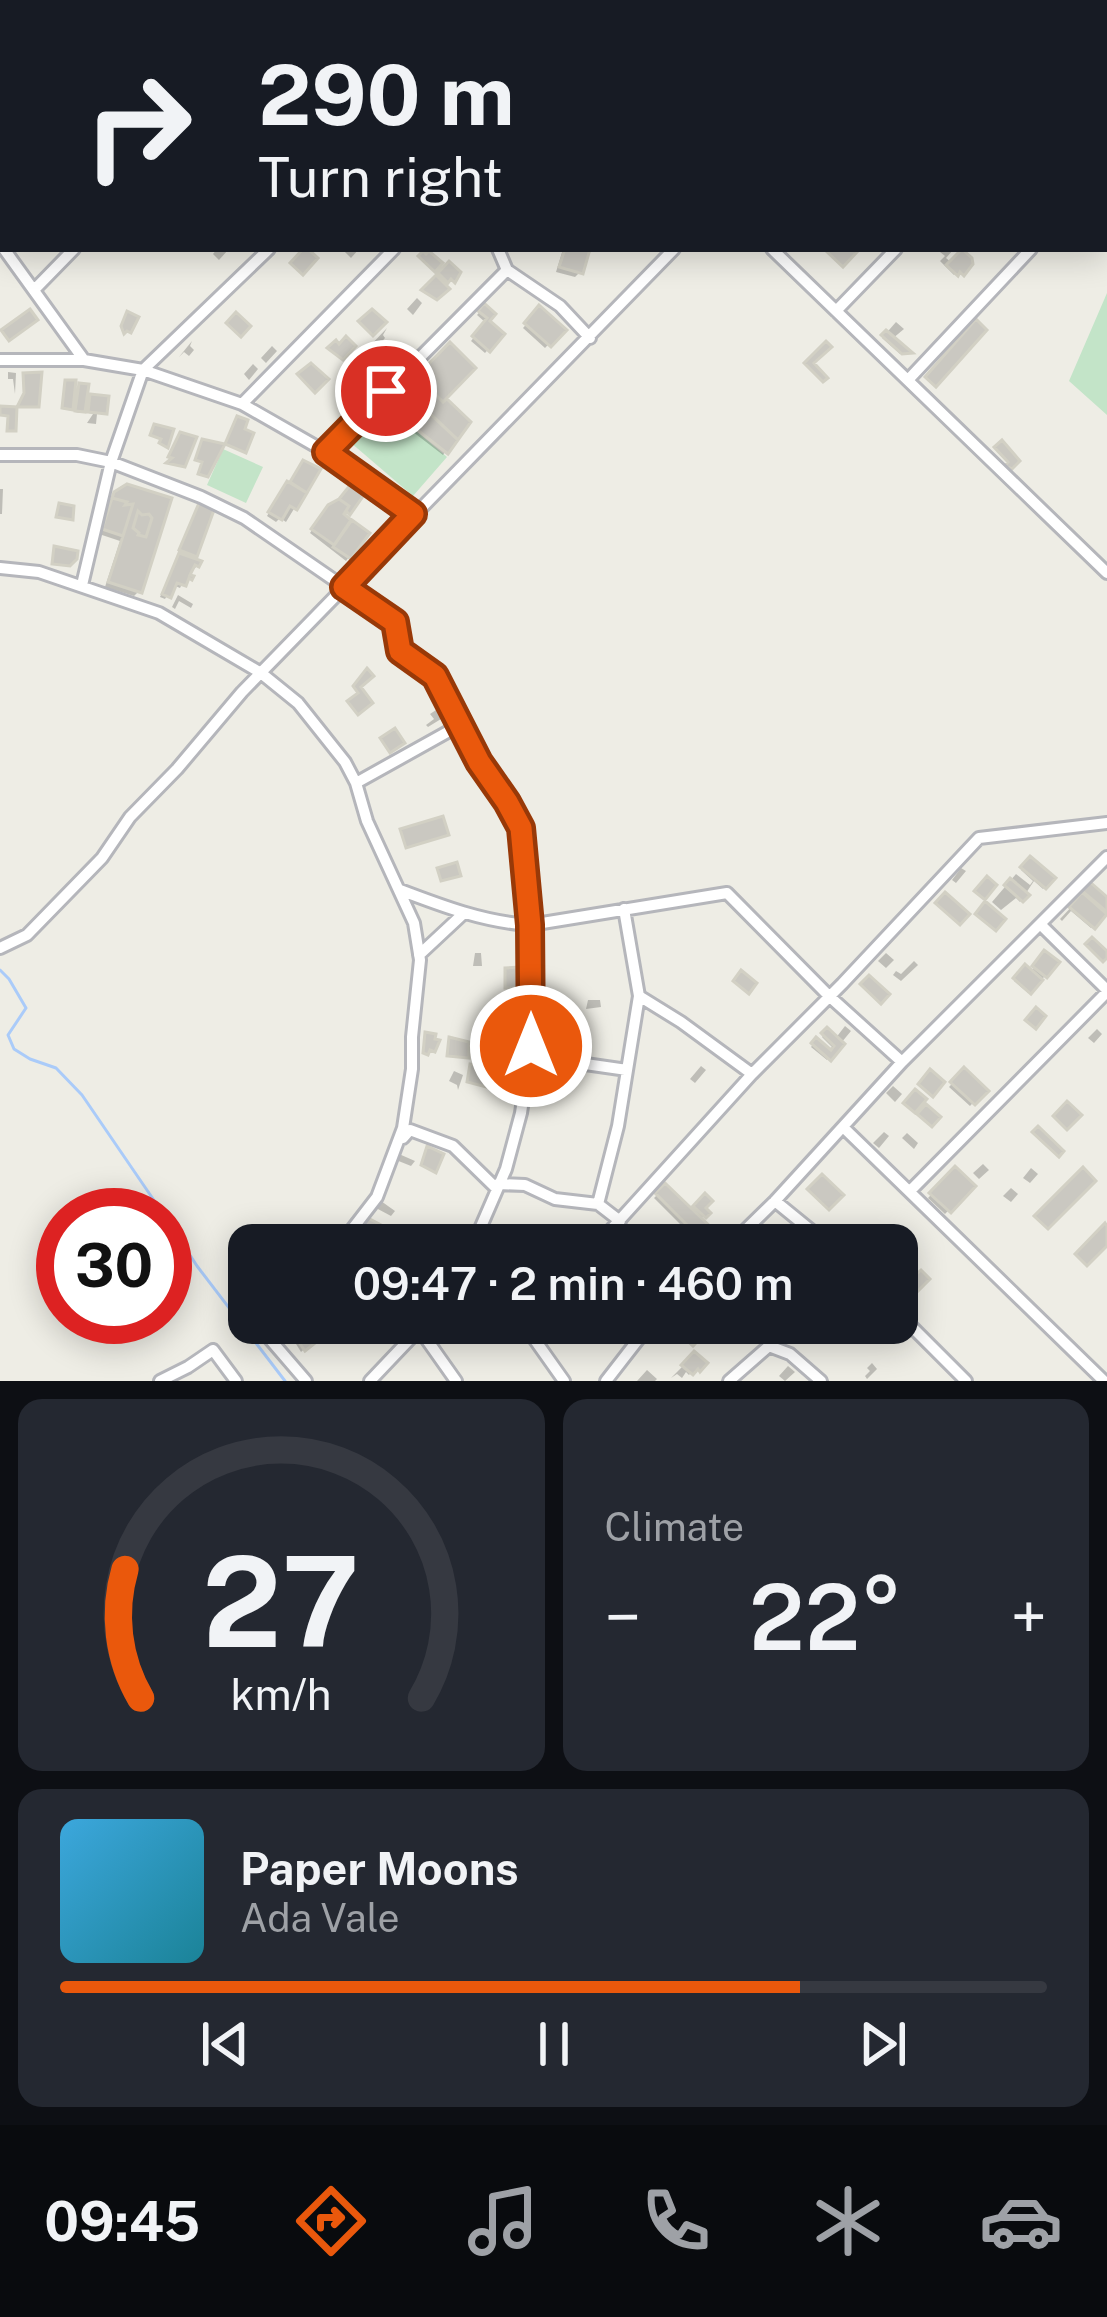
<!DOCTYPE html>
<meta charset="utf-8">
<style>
:root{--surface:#171b24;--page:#242831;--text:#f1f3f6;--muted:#9ea1a6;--line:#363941;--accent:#ea580c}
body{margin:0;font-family:"Public Sans",sans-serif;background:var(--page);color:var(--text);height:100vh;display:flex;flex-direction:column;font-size:45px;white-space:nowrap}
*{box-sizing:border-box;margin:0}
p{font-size:39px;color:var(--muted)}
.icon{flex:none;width:66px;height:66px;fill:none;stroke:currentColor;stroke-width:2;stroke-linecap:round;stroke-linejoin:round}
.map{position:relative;height:1381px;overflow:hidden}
.panel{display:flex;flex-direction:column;gap:18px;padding:18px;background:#0d0f14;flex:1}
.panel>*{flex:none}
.guide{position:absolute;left:0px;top:0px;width:1107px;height:252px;box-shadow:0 6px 30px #0003;background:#171b24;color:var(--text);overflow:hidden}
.speed{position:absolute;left:36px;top:1188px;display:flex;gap:24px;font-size:60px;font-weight:700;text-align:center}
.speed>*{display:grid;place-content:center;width:156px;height:156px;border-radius:50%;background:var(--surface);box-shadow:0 6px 30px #0003;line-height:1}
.speed .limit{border:18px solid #d22;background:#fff;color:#111}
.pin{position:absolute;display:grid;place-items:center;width:102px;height:102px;color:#fff;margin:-51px;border:6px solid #fff;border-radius:50%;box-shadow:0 3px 12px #0007}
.me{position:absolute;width:132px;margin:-66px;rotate:0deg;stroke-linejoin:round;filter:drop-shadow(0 0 9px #0008)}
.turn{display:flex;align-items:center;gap:42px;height:252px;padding:0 60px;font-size:54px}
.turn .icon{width:156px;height:156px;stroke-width:2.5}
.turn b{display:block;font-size:84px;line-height:102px}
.big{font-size:90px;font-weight:600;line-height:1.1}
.panel .widget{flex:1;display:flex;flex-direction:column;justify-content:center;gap:18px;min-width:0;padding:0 42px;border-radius:24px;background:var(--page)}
.panel .dial{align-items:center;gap:0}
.dial svg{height:312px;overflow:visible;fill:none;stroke:var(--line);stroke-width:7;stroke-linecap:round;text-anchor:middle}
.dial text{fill:var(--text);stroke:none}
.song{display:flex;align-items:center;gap:36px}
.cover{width:144px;height:144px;border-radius:18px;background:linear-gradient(135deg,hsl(200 70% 55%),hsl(190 70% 35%))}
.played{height:12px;border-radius:6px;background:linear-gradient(90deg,var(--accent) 75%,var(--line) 75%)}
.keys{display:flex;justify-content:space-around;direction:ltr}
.heat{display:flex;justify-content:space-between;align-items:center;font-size:66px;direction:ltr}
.panel .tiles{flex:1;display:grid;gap:18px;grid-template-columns:1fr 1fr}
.widget:last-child{grid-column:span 2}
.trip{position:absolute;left:228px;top:1224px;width:690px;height:120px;border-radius:24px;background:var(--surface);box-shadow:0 6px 30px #0003;font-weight:600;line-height:120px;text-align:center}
.tabs{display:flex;height:192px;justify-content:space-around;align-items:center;background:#090b0e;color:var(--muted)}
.tabs .icon{width:84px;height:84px}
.tabs .active{color:var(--accent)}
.tabs b{font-size:54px;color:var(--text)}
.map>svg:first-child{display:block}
</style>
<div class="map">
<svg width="1107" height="1381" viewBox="0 0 1107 1381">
<rect width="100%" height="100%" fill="#eeede5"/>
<!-- green -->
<path fill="#c3e4c8" d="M1107,293V415L1069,381Z
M383,403L447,457L413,496L350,442Z
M223,449L263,467L246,503L207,485Z"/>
<!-- shadow -->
<path fill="#0003" d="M662,0H690L693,2L666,3Z
M217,249H227L228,250L219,260L213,254Z
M342,249H359L351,258Z
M563,249H587L580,272L575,277L556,272Z
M943,249L953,250L946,258L952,263H970L961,275L957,272L954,275L940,261L945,256L940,252Z
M417,298L422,303L413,315L407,309Z
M484,307L492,314L485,321L501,335L485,353L471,341L486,323L477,315Z
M540,309L562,330L545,348L523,328Z
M896,322L904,329L892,339L909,353L900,354L882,338Z
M387,328L383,335L385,338L378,346L374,343L369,348H368Z
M192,341L190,346L194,350L189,356L184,352L179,357Z
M272,346L277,351L266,363L261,358Z
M253,364L258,369L249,380L244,374Z
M8,372L16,373L15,394L13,379H8Z
M66,383L72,395L80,386L83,405L91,397L104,413L97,414L96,424L87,423L93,414L88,413V405L81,413L75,412L76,402L69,410L62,409Z
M401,387L442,399L467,423L443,455L382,408Z
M361,389L366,394L357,403L352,399Z
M303,463L317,471L286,522L280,518L276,522L267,516L284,488L290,486Z
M355,483L349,511V502L340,515L366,534L346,561L310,533L325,512L339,502Z
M0,489H3L2,514H0Z
M116,495L139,591L134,596L105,587L120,541L99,534L110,501Z
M196,510L194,556L190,560L197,566L194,569L190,567L180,588L173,585L165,599L160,597L176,560L181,555L178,554Z
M178,595L193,604L191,608L179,601L175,609L172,607Z
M436,710L441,719L428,727L426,725L434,719L430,714Z
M1030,860L1052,878L1043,889L1034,881L1020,902L1016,898L1001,910L992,902L1016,874L1030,885L1033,881L1021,870Z
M961,868L966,871L956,883L952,880Z
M1090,887L1107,901V909L1091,928L1071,911L1062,921L1060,919Z
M475,953H481L482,966H473Z
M886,953L894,960L886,968L878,961Z
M1045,954V976L1028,993L1014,981L1025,968L1030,973Z
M914,961L918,965L901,981L893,975L896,971L901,974Z
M588,1000H600L601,1007L586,1009Z
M845,1026L851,1031L827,1060L811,1047L816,1041L831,1054L835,1050L822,1037L827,1031L835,1039Z
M1097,1029L1102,1034L1094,1043L1088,1038Z
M503,1031L515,1032L512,1042L502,1040Z
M701,1066L706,1070L695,1083L690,1079Z
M454,1071L463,1075L458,1090L457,1085L449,1081Z
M964,1071L984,1091L970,1106L949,1087Z
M893,1086L902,1094L895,1102L886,1093Z
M884,1132L889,1136L879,1148L873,1143Z
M907,1133L918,1143L914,1149L902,1138Z
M399,1154L415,1161L411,1166L396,1160Z
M983,1164L989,1170L979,1179L973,1173Z
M1031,1168L1038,1174L1030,1183L1023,1178Z
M955,1170L972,1186L945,1214L928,1198Z
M665,1187L691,1212L705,1197L702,1208L707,1213L699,1220L712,1233L701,1245L654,1198Z
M1011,1188L1018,1194L1011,1202L1003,1196Z
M381,1201L395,1211L391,1216L376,1208Z
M283,1323H305L315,1339L301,1352Z
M853,1324L857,1328L846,1339L842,1336Z
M694,1355L704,1363L697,1371L695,1368L689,1375L686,1372L682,1378L677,1374L671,1378Z
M872,1363L877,1369L867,1379L865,1376L870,1371L867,1368Z
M788,1366L795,1372L785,1381L779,1376Z
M647,1370L657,1379L655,1381H637Z"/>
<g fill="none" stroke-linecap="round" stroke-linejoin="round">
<!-- stream -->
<path stroke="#aacbf9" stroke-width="3" d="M0,970L9,979L26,1008L8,1035L14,1049L30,1059L56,1068L82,1095L164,1215
M166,1218L197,1266L285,1381"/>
</g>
<!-- building -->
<path fill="#cac8c1" stroke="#d2d0c4" stroke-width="3" d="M303,249H308L318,258L303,275L290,263Z
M565,249H590L583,274L559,267Z
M824,249H854L857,252L843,267Z
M962,249L972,258L973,264L964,276L960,272L958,276L946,265Z
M423,251L426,254L429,251L443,263L435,272L418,256Z
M449,261L461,272L455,283L451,279L448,283L438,273Z
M436,275L450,289L437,300L421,290Z
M484,303L496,314L490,321L505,334L490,352L472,336L487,318L478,311Z
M539,305L567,330L551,347L524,323Z
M30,309L38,320L9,341L1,330Z
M372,309L387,322L373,336L358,321Z
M127,311L139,317L131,333L127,331L124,334L121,326Z
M236,312L251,326L241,337L226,323Z
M976,319L987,330L936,387L925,377Z
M886,330L913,353L902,354L881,335Z
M346,336L356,346L343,360L327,348L336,340L339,344Z
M826,341L832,347L814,363L828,378L823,382L804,363Z
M450,342L476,368L443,402L417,376Z
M311,363L329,379L315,393L297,374Z
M42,372L39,407H17L24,393L23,373Z
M417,376L443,402L447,399L471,422L458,440L399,385Z
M65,380H76L73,410L62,408Z
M79,383L89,384L85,412L75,411Z
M399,385L417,401L410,408L389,396Z
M90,394L109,396L107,414L88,412Z
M389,396L410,408L417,401L458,440L448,454L383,403Z
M0,406L17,407L16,431H7L8,416L0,415Z
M237,416L248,420L245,429L254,433L246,453L225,444Z
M154,424L174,429L168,448L159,443L161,439L150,435Z
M180,432L197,437L185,467L166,463L172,458L168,457Z
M202,439L225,444L208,477L198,474L202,462L195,460Z
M1002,440L1020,461L1012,469L1005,466L1008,462L994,447Z
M303,460L321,469L307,493L290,482Z
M355,479L368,489L350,515L346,511L349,506L339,499Z
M287,481L307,493L297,510L290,506L282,520L268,512Z
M127,484L172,498L142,593L108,582L123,536L102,529L114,492Z
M112,498L127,502L125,505L133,504L123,536L102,529Z
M339,499L349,506L344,514L351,520L334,545L311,529L328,505Z
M59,503L74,506L73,520L56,517Z
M199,503L214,510L197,557L179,550Z
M138,511L142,515L149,514L152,518L146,537L138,535L139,533L133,528Z
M352,520L370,533L351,559L333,547Z
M54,546L78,551L77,559L70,566L52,564Z
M179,553L202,561L199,567L195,565L190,575L194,576L192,580L189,578L186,586L177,583L171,598L162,594Z
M367,668L374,676L361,687L373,703L358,715L347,701L358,693L353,686Z
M395,728L405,743L390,753L380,738Z
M443,816L449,835L406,848L400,829Z
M1030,856L1056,878L1046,889L1020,867Z
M457,862L461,876L441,881L437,868Z
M987,876L997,885L985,900L974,891Z
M1010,878L1030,895L1023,902L1004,885Z
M1090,882L1107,897V912L1082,891Z
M945,892L970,914L960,925L935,903Z
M1082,892L1107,914L1095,929L1069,907Z
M985,901L1006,919L996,931L975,914Z
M1092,937L1107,951V958L1103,962L1085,944Z
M1044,950L1060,962L1047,978L1032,966Z
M1025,964L1043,980L1031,994L1013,978Z
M520,967L522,988H505V968Z
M741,970L757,983L749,994L733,981Z
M869,975L890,994L881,1004L860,984Z
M1036,1007L1046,1016L1036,1029L1025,1020Z
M562,1022L581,1023L579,1044L555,1041Z
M827,1027L845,1044L831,1061L811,1043L816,1037L831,1050L834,1046L821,1033Z
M425,1032L436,1034L435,1039L440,1040L435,1052L430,1050L428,1055L423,1053Z
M449,1037L469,1042V1058L447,1056Z
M470,1064L502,1071L501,1077H493L490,1088L467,1082Z
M964,1067L989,1091L975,1105L950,1082Z
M930,1069L945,1082L933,1097L918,1084Z
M915,1089L927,1099L915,1113L903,1103Z
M1067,1101L1082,1115L1067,1130L1053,1116Z
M926,1104L941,1117L932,1127L917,1114Z
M1038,1126L1064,1151L1059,1157L1032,1132Z
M427,1146L444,1154L436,1173L421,1165Z
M955,1166L976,1186L951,1213L929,1193Z
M1083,1167L1096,1181L1048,1229L1034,1216Z
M822,1174L844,1195L829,1210L807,1189Z
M665,1183L717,1233L706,1244L655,1193Z
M705,1193L713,1201L706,1208L711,1213L706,1218L693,1206Z
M368,1218L385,1227L375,1242L359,1230Z
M1105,1223L1107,1226V1246L1087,1266L1075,1254Z
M921,1270L930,1279L918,1291L909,1281Z
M286,1323H309L319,1340L305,1351Z
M681,1323H697L706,1332L693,1346L675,1329Z
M694,1351L708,1363L700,1372L698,1369L693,1375L681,1365Z"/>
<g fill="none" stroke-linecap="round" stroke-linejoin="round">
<defs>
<path id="street" d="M103,0L106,3
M240,0L243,3
M381,0L383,3
M513,0L516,3
M653,0L656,3
M56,3L59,0
M499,3L501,0
M631,3L634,0
M769,3L772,0
M929,3L932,0
M1104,34L1107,31
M0,59L3,56
M1104,60H1107
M1104,172L1107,169
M1104,185L1107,188
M0,194L3,191
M4,249L84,360
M498,249L507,270L560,306L590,338
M772,249L1107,573
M34,290L74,249
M836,311L896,249
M0,360H84L143,370L242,404L326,452L413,514
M908,380L1031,249
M242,404L394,249
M326,452L507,270
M0,455H77L111,462L201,497L244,518L395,622L400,651L435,676L479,762L515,814L521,828L524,851L526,899L530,925L531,1046L521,1113L506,1169L473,1245
M0,568L39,572L159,613L261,673L298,703L345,762L356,783L367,821L414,923L420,960L412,1037V1069L403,1128L377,1197L340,1245
M82,585L111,462L143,370L269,249
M356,783L460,725
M400,890C442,906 484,922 530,925L727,893L829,996L902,1062
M1040,924L1107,990
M0,948L27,935L102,858L130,817L177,769L242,692L674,249
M419,955L464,913
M639,996L681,1022L752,1074
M530,1056L627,1070
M843,1127L1104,1381
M403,1138L410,1130L453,1146L496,1188
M498,1184L525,1185L555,1199L598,1204L620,1221
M910,1191L1107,992
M775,1201L829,1245
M598,1204L618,1126L639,996L624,909
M597,1245L752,1074L842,984L979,838L1107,823
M730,1245L775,1201L902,1062L1107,857
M897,1304L912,1327L966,1381
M256,1323L306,1381
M523,1323L564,1381
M420,1330L456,1381
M769,1346L790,1354L821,1381
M160,1381L188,1367L213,1350L236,1381
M370,1381L425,1323
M606,1381L651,1323
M729,1381L769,1346L787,1323"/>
</defs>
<!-- street casing -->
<use href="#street" stroke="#b5b6bb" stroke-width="16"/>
<!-- street -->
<use href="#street" stroke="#fff" stroke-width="10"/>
</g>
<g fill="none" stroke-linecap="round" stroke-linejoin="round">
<defs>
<path id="route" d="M386,391L326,452L413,514L344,587L395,622L400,651L435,676L479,762L507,802L521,828L530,925L531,1046"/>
</defs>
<!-- route casing -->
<use href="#route" stroke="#983908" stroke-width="30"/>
<!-- route -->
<use href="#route" stroke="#ea580c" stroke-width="21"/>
</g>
</svg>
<div class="speed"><div class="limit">30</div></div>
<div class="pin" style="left:386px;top:391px;background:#d93025"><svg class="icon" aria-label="arrive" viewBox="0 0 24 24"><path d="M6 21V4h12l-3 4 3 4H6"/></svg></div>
<svg class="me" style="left:531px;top:1046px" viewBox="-20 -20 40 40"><circle r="17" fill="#ea580c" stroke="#fff" stroke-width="3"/><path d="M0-11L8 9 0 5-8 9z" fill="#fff"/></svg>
<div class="trip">09:47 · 2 min · 460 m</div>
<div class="guide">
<div class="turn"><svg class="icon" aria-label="right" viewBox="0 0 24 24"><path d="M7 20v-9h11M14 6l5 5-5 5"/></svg><div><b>290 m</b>Turn right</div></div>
</div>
</div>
<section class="panel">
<div class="tiles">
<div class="widget dial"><svg viewBox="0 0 100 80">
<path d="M14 69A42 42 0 1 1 86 69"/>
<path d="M14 69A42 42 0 0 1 10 36" stroke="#ea580c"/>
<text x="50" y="56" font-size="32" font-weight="700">27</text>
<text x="50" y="72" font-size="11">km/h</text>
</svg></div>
<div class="widget"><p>Climate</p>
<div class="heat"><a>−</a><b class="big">22°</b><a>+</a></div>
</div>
<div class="widget">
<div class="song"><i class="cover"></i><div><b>Paper Moons</b><p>Ada Vale</p></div></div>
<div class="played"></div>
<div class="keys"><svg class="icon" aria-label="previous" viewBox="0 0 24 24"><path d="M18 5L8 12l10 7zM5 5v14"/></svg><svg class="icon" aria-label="pause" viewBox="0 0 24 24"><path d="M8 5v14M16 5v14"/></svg><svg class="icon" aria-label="next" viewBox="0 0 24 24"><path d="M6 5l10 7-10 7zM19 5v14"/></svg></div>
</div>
</div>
</section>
<nav class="tabs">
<b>09:45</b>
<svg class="icon active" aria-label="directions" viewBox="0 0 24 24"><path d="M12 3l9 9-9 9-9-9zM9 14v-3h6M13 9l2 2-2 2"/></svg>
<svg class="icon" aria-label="music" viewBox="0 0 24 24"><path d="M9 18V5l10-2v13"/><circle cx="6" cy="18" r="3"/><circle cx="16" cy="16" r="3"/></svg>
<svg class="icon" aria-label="phone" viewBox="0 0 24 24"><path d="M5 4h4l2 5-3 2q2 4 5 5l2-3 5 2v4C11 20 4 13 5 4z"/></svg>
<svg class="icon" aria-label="climate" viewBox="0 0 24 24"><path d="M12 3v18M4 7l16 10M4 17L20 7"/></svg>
<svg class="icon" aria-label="car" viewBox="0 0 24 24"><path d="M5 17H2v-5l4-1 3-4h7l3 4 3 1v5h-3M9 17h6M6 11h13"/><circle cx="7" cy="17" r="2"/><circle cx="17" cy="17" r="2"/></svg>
</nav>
